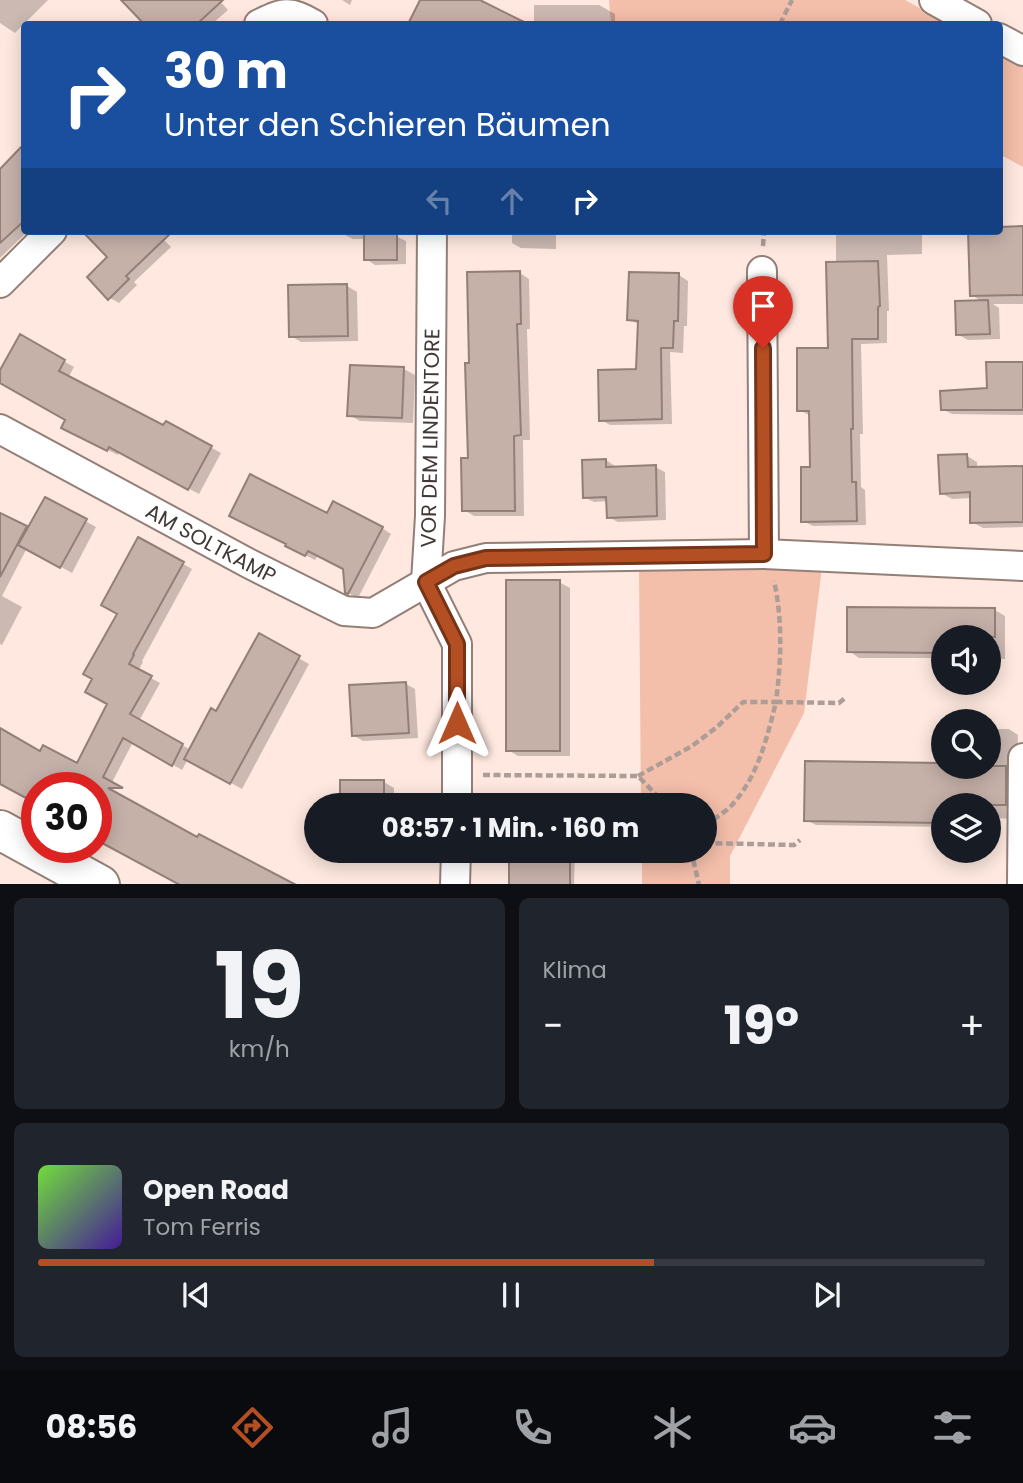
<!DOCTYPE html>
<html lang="de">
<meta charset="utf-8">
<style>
:root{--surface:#171b24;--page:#20242c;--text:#f1f3f6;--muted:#9ea1a6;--line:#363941;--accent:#b44e23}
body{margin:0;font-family:Poppins,sans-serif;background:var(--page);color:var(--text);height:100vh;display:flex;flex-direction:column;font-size:26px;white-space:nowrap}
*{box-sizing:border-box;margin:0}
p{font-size:23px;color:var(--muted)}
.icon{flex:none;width:38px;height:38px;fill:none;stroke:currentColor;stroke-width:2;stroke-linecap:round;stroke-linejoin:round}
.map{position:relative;height:884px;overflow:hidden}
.sheet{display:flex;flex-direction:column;gap:14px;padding:14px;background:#0d0f14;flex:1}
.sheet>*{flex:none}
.guide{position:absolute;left:21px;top:21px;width:982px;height:214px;border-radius:7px;box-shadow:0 4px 18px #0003;background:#1a4fa0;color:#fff;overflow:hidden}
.tools{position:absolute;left:931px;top:625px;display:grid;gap:14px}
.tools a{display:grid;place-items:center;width:70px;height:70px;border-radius:50%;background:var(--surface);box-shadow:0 4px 18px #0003;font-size:35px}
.speed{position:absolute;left:21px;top:772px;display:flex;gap:14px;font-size:35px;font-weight:700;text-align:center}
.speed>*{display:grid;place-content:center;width:91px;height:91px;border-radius:50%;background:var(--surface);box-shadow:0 4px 18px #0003;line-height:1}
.speed .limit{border:10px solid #d22;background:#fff;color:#111}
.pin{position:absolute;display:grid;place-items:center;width:60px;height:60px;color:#fff;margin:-72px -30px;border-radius:50% 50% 50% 0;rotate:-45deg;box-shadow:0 0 7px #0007}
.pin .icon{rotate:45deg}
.me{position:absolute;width:77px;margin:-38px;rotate:0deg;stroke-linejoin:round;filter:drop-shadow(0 0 5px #0008)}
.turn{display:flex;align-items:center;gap:24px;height:147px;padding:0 28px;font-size:32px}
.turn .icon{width:91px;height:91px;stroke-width:2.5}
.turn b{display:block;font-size:49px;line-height:60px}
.lanes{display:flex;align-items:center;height:66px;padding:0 28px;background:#0003;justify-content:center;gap:35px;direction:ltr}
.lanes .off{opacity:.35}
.big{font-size:52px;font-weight:700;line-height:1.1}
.sheet .card{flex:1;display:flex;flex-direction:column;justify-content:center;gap:10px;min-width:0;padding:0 24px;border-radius:10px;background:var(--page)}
.sheet .dial{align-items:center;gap:0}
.dial b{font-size:91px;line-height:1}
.song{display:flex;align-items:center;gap:21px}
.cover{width:84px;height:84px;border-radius:10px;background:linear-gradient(135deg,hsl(100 70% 55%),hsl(260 70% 35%))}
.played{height:7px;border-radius:4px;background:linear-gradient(90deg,var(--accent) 65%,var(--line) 65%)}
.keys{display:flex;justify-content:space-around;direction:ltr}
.heat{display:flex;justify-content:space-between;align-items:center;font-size:38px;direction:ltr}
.sheet .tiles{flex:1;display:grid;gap:14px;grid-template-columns:1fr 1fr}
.card:last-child{grid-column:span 2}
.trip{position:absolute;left:304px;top:793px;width:413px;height:70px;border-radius:35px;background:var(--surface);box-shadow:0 4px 18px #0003;font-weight:700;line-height:70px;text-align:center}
.menu{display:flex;height:112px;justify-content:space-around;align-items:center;background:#090b0e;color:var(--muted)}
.menu .icon{width:49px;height:49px}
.menu .current{color:var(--accent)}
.menu b{font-size:32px;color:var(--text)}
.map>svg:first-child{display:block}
</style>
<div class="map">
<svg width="1023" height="885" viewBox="0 0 1023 885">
<rect width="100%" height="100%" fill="#fee8df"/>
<!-- green -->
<path fill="#f3beaa" d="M609,0H905L949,24H611Z
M999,53L1023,67V167L999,154Z
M639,567H822L804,713L730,856V884H642V851L705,850V805H641Z"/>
<!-- shadow -->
<path fill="#0003" d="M0,0H48L15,33L0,23Z
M145,0H219L228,10L212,24H146L133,11Z
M342,0H352L350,5Z
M422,0H476L506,16L502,24H410Z
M534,5H599L615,14V24H534Z
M24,147V224L21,228L26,233L0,258V175Z
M1023,228V304H993L999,308L1000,339L968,340L957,334L982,302L972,295L970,231H999Z
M104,231H155L171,247L134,282L137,285L119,303L110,298L109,257Z
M343,231H398V237L406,241V264L375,265L366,259V239H353L343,234Z
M512,231H556V249L521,248L512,243Z
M836,231H916L922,234V254L887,255L889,311H887V343L861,344L863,434H860L861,487L865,490L866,525L813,526L803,521L812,468L811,416L799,410L830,350L836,264Z
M520,273L529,279L530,329H527L530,440H523L524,516H474L464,510L470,459V365Z
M679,275L688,281L687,326H684L683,353L670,352L672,424L610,425L601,420L638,371L640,325L629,319Z
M347,286L357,292L358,341L301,342L291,336Z
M21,337L74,367L68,378L164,428L167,423L221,453L199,494L120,451L118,455L73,433L67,419L0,381V373Z
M1023,364V415L952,414L942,409L988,390Z
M351,367L404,369L415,375L413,423L360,421L349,415Z
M967,456L977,462V468H1023V527L983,528L972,522V498L952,499L941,493Z
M606,460L615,466V468L655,467L665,472L666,520L618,522L608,517V501L594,502L584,497Z
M46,499L96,527L72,573L27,548L2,596L22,607L2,645L0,644V518L6,517L29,530Z
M328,515L382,528L391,534L358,598L346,592L345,569L318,555L315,560L297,551Z
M139,539L192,569L142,661L143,662L138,671L160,683L139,721L191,750L217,713L259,636L309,664L242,789L188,759L182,770L133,742L108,790L198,840L261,868L262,866L299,885H183L108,837L96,788L0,783V730L41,753L78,765L110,704L119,614Z
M559,582L570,588V756H518L508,750Z
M995,610L1005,616V659H989V637H943V658H859L849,651Z
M406,684L415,689L418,738L363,741L353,735Z
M989,729H1009L1018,735L1015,819L990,818L989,828V805H943V827L816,825L806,820L807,763L989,766Z
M384,782L394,788V805H344Z
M511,799H570L575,802V805H511Z
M362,850H438V859H373L362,853Z
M511,850H575L574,885H510Z"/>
<!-- building -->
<path fill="#c6b1a9" stroke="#937f77" stroke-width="2" d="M121,0H223L197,24H144Z
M420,0H480L528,24H408Z
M24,144V221L0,243V169Z
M1023,226V295L970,296L968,231H999V227Z
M82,231H173L126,276L129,279L108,300L87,277L107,257Z
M364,231H389V234H397V260H364Z
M878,261L880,306L878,307V339H852L853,429H851L852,482H856L857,521L801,522V467H810L809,411H797V348H828L826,262Z
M520,271L521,324H517L521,435L514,436L515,511H462L461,458H468L465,363H469L467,272Z
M629,272L679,273L678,321H674L673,348H661L662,419L599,421L598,370L636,369L638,321L627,320Z
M347,284L348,336L289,337L288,285Z
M988,300L990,334L956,335L955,301Z
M20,334L65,360L59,371L163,425L166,421L212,446L188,490L109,447L107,451L61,428L65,420L0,383V370Z
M986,362H1023V410H941L940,391L987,388Z
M350,365L404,367L402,418L347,416Z
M967,454L968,467L1023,466V522L970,523V492L940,494L938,455Z
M606,459V467L656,465L657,516L607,518L606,497L583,498L582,460Z
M250,474L327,513L333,501L383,527L348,594L345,593L343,569L308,551L305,556L285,546L286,544L229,516Z
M45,497L87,519L60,568L18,545Z
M0,513L27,526L0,577Z
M138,537L184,562L133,654L134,655L129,664L152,676L130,714L183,744L172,766L123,738L103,777L123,788H108L197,837L199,834L296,885H180L102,843L105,837L96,832V788H37V804L0,784V728L40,751L43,745L77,763L107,704L85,692L92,679L83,674L117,614L101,605Z
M506,580H560V751H506Z
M847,607L995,608V637H943V653L847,652Z
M259,633L300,656L230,784L184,759L211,708L216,711Z
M406,682L409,733L352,736L349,685Z
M805,761L943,763V766H1006V805H943V823L804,821Z
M340,780H384V805H340Z
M509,850H570V885H509Z"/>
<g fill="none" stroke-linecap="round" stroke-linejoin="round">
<defs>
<g id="street">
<path d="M934,0L977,24"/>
<path d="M259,24C285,12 288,10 313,24"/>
<path d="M999,38L1023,51"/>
<path d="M432,231L430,516L426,582L457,644V805"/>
<path d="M762,271L764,554"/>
<path d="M0,283L52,231"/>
<path id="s1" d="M0,429L248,563L344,611L373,613L454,566L486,558L764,554L1023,566"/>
<path d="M455,885L456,850"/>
<path d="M1022,885L1023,758"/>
</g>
<path id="secondary" d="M0,830L100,885"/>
</defs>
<!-- street casing -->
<use href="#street" stroke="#937f77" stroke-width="32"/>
<!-- secondary casing -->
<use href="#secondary" stroke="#937f77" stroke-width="42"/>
<!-- path -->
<path stroke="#ad9d97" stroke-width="4.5" stroke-dasharray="7 3.5" stroke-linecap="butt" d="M780,24L792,0
M763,246L764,231
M483,775L638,776L666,805
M638,776L692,746L717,727L743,702H776C781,662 783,621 774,581
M705,826C714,819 724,813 732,805C758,776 767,738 776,702L839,703L845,698
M705,843L794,845L800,840
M691,850L699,885"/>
<!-- street -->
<use href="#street" stroke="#fff" stroke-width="28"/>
<!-- secondary -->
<use href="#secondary" stroke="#fff" stroke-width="38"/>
</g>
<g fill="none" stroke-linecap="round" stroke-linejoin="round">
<defs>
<path id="route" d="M457,723V644L426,582L454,566L486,558L764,554L763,348"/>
</defs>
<!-- route casing -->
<use href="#route" stroke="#753317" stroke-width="18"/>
<!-- route -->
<use href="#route" stroke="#b44e23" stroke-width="12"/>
</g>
<g text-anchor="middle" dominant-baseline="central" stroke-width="5" stroke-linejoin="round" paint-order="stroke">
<!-- street labels -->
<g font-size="21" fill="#413835" stroke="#fff">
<text transform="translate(430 438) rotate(-89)">VOR DEM LINDENTORE</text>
<text stroke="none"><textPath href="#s1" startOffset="240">AM SOLTKAMP</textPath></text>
</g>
</g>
</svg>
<div class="tools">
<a><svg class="icon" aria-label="sound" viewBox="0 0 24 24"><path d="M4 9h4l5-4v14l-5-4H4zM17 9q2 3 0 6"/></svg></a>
<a><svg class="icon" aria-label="search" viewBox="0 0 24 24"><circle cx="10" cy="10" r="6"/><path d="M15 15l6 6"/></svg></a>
<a><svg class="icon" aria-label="layers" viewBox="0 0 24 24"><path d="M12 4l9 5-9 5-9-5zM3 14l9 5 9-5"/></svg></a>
</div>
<div class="speed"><div class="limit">30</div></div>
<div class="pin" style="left:763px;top:348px;background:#d93025"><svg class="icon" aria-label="arrive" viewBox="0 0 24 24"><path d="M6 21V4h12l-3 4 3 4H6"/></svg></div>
<svg class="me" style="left:457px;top:723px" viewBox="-20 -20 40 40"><path d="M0-17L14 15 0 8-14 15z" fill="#b44e23" stroke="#fff" stroke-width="4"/></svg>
<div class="trip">08:57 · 1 Min. · 160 m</div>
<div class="guide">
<div class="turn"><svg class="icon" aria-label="right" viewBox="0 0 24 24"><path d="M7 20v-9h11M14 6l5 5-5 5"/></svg><div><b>30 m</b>Unter den Schieren Bäumen</div></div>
<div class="lanes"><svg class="icon off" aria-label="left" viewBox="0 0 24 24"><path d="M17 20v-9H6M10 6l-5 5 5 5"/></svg><svg class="icon off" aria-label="ahead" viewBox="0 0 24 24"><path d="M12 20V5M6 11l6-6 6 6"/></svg><svg class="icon" aria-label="right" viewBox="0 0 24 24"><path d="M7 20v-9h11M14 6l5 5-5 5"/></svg></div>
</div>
</div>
<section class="sheet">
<div class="tiles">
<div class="card dial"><b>19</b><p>km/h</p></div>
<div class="card"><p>Klima</p>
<div class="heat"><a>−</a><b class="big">19°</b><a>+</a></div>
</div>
<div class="card">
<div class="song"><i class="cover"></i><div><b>Open Road</b><p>Tom Ferris</p></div></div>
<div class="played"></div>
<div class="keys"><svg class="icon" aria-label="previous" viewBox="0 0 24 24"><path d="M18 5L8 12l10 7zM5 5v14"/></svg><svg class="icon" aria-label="pause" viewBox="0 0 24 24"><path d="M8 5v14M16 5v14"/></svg><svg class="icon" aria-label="next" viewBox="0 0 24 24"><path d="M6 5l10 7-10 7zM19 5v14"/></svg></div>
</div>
</div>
</section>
<nav class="menu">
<b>08:56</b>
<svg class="icon current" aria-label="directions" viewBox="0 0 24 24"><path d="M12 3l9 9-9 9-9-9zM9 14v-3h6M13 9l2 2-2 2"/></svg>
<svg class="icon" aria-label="music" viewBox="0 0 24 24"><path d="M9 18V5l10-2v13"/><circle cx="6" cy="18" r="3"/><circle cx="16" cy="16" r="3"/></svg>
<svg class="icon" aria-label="phone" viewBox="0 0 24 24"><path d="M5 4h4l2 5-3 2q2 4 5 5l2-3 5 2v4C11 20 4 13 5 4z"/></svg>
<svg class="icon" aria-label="climate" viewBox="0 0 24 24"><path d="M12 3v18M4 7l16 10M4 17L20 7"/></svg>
<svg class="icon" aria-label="car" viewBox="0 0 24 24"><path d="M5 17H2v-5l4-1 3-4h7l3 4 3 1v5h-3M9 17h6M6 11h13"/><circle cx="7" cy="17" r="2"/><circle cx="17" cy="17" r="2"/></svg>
<svg class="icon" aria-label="filters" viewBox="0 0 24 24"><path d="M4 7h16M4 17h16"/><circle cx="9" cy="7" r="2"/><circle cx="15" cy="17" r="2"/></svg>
</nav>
